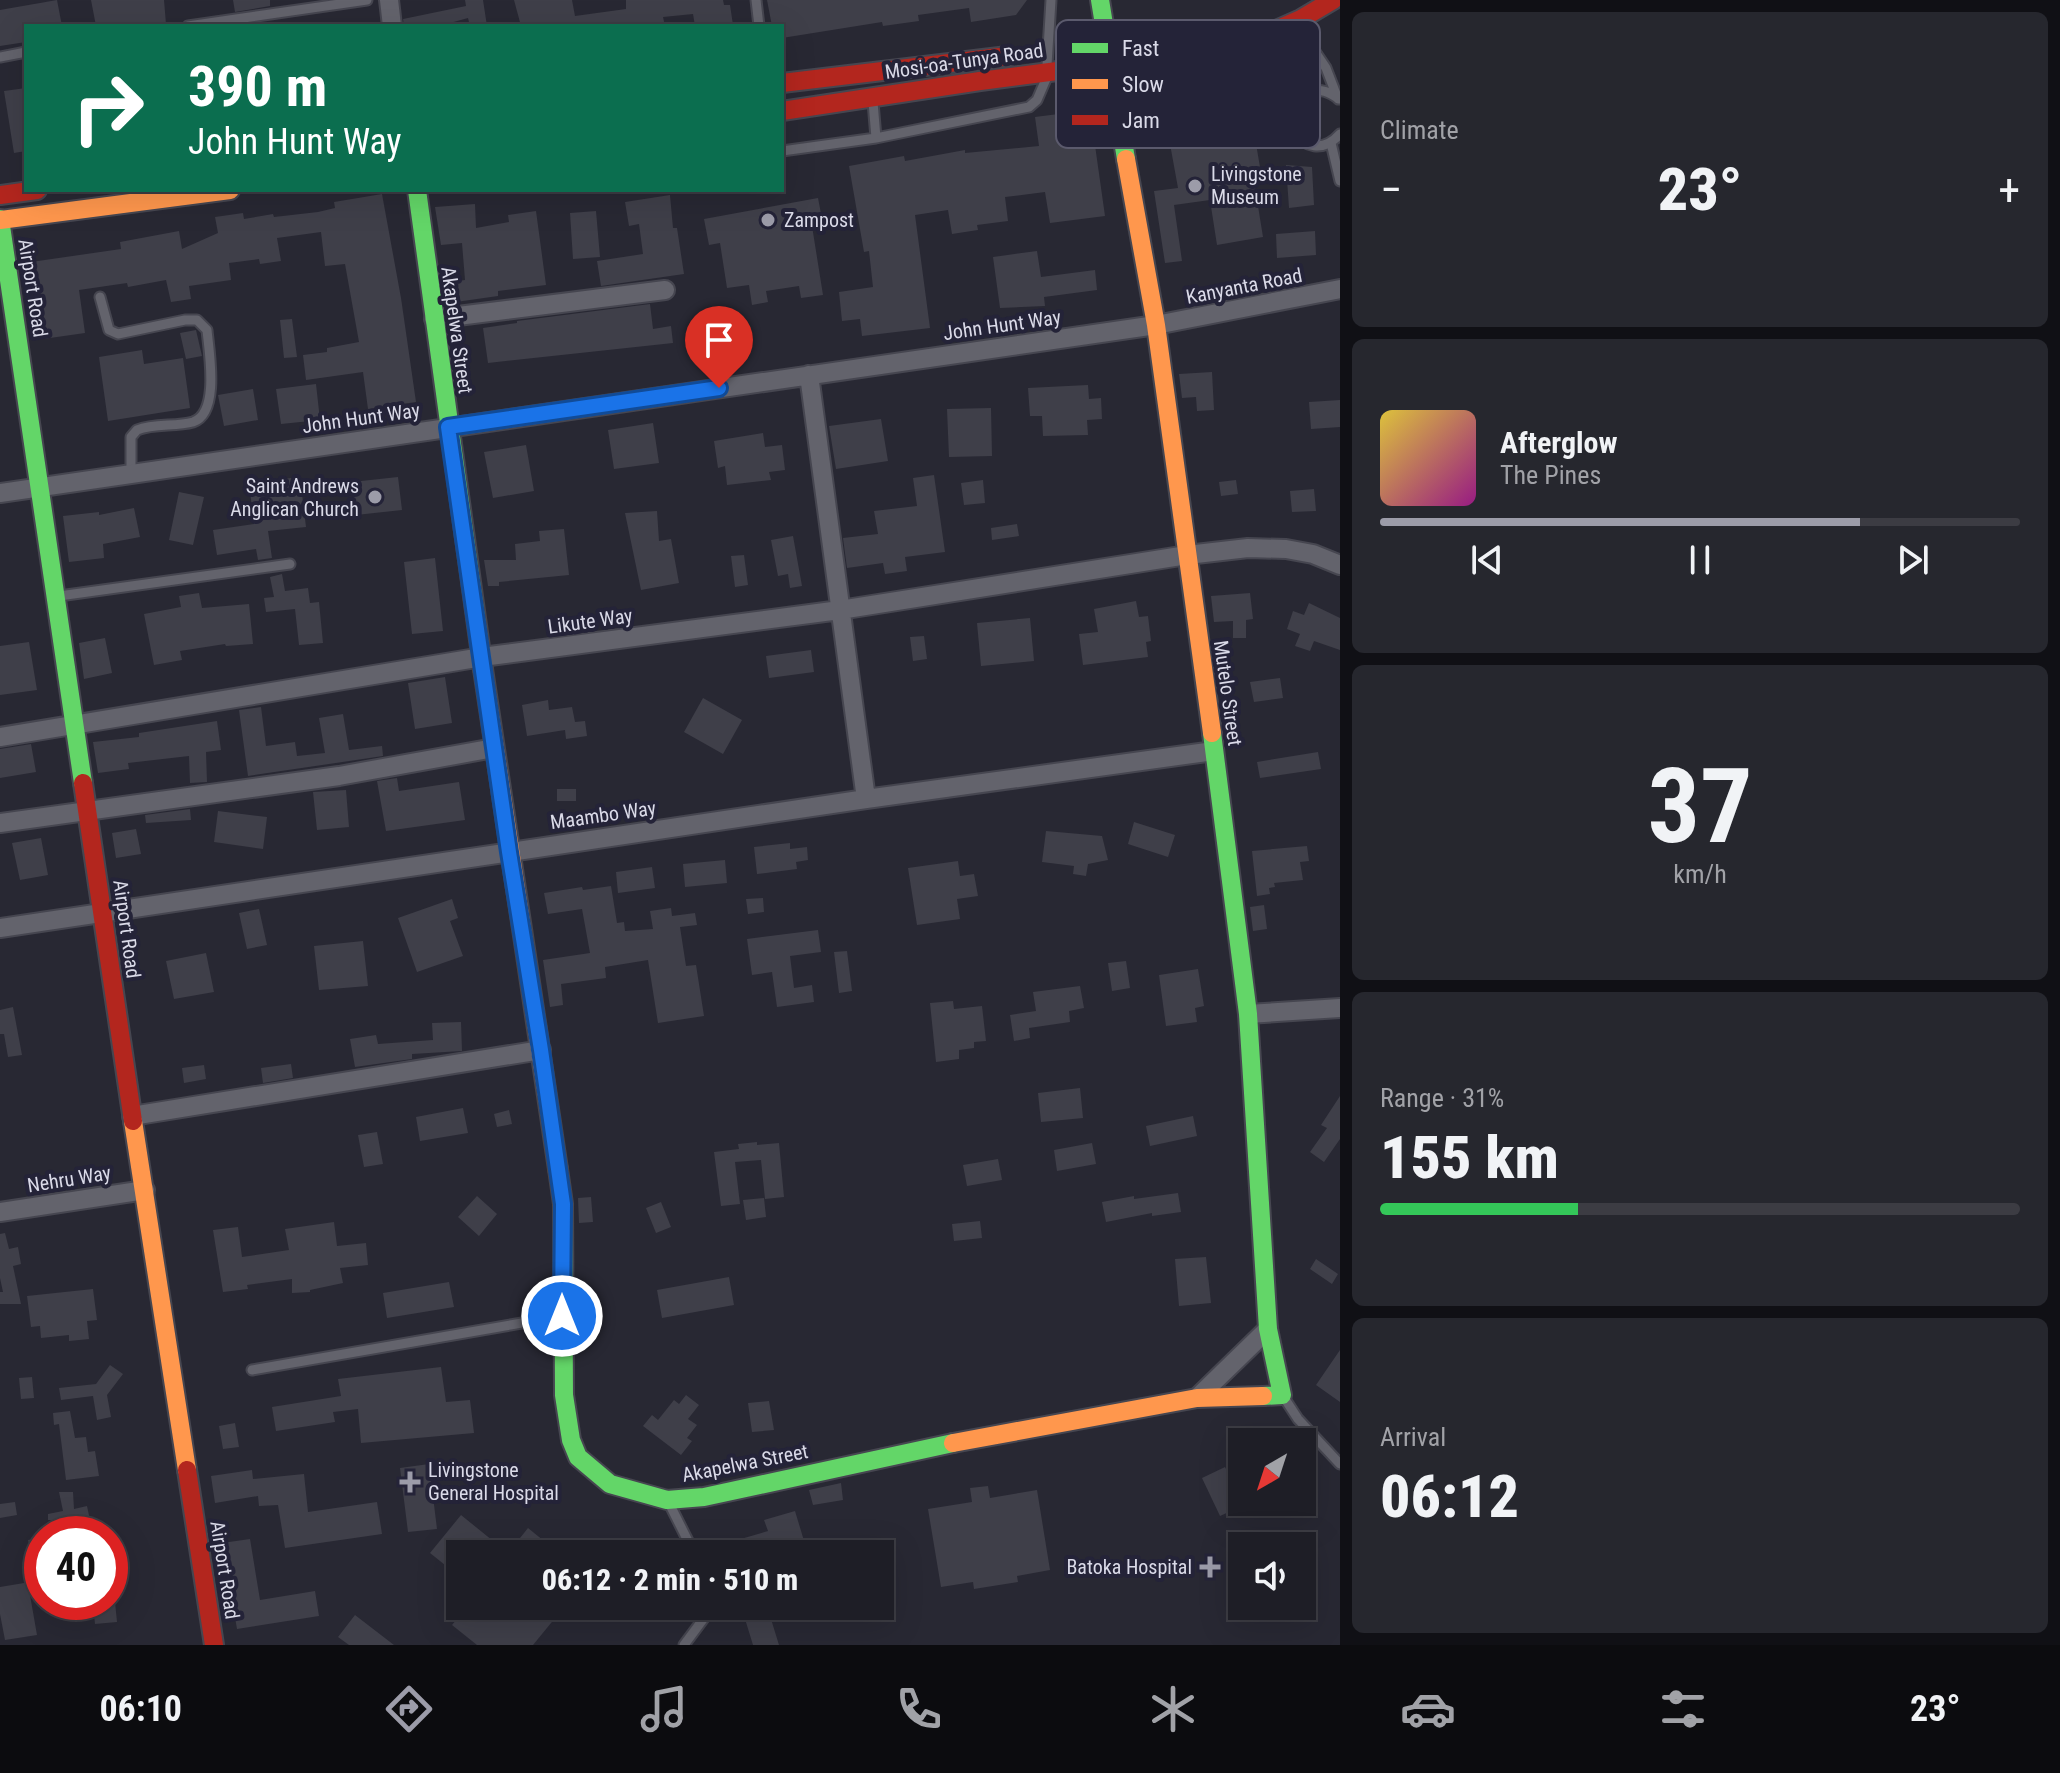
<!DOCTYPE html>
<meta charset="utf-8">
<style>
:root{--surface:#1e1e26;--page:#26272e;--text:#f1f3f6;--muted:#a1a2a7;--line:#3c3c43;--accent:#9c9ca9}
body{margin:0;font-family:"Roboto Condensed",sans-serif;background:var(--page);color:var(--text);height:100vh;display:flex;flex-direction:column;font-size:30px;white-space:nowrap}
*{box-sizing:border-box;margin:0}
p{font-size:26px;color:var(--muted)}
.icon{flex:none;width:44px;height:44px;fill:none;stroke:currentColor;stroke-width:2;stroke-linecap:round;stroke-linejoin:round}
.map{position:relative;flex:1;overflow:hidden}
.details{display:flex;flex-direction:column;gap:12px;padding:12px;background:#101015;width:720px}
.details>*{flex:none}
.hud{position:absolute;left:24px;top:24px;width:760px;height:168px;border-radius:0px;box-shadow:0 8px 32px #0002,0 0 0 2px var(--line);background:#0b6e4f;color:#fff;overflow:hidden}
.needle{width:52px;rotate:219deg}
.controls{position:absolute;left:1228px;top:1428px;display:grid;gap:16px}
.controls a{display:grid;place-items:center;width:88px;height:88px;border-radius:0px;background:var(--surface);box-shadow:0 8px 32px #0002,0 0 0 2px var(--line);font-size:40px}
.speed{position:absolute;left:24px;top:1516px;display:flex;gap:16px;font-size:40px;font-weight:700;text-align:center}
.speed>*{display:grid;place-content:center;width:104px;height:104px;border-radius:50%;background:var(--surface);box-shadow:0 8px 32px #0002,0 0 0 2px var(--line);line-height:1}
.speed .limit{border:12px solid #d22;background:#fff;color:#111}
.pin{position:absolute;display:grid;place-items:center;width:68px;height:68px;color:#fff;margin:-82px -34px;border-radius:50% 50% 50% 0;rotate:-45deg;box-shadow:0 0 8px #0007}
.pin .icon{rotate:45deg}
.me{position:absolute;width:88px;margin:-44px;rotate:0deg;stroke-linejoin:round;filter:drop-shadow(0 0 6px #0008)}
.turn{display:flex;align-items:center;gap:28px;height:168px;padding:0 32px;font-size:36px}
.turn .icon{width:104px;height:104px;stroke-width:2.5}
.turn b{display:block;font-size:56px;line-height:68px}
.big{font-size:60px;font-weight:800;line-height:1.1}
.details .card{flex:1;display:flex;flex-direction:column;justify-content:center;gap:12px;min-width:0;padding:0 28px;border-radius:12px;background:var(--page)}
.details .dial{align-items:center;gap:0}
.dial b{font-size:104px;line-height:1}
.song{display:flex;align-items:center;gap:24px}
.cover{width:96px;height:96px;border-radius:12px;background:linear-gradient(135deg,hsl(50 70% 55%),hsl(310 70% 35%))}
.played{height:8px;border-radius:4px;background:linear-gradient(90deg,var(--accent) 75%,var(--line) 75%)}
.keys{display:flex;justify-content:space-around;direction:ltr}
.heat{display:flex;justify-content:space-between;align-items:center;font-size:44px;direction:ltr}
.charge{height:12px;border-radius:6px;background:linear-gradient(90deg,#34c759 31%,var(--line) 0)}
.trip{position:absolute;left:446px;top:1540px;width:448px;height:80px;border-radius:0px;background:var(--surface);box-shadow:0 8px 32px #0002,0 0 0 2px var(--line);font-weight:800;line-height:80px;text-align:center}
.tab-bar{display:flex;height:128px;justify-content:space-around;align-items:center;background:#0c0c0f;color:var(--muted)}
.tab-bar .icon{width:56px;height:56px}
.tab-bar .active{color:var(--accent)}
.tab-bar b{font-size:36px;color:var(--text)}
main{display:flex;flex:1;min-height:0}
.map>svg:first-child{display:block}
</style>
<main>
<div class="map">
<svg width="1340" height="1645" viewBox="0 0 1340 1645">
<rect width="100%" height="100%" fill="#282833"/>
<!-- building -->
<path fill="#3f3f49" d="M57,0L62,26H26V42L0,46V10Z
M91,0H164L166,24L96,26Z
M233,0H270V6L235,12Z
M465,0H483L487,26H470L468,18L439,26H404L403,19L466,6Z
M514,0H572L575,16L626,9V0H723L724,5H730L733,25L695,26L693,14L663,17L665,26H521Z
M767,0H1027L1016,15L971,22L969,8L918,15L919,21L883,26L882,22L782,38V26H772Z
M26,88V151L14,153L4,91Z
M1248,97L1261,173L1253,175L1263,237L1217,245L1210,200L1174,205L1182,261L1165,263L1154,191L1178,188L1164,111Z
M1090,110L1105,216L1050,223L1045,192L1005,197L1008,221L977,225L978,230L952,234L948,210L915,215L930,328L862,336L860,319L842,321L839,292L873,287L869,251L864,252L849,166L904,156L905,161L965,150V153L1039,146L1035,117Z
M1286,165L1312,167L1314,205L1289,208Z
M382,194L401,298L416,402L368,409L363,372L306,380L303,355L327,352V348L359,342L345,264L325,266L321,232L277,238L281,261L260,264L259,259L229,263L231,280L189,286L191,299L171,302L166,280L128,287L127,283L79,290L85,333L43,339L31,262L121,249L120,242L179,231L182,249L218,233L215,217L243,213L244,219L273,214L274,217L318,212L335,208L334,202Z
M670,195L673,228H677L684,274L601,286L597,261L643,254L639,224L629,226L625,202Z
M818,198L823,224L812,226L823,295L801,298L799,286L766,291L768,302L752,305L749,285L727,288L720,243L709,245L704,219Z
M475,204L476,228L509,222L508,215L536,211L546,285L498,291V296L449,303L446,283L465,280L462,243L441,245L435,207Z
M596,211L600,257L573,259L570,213Z
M1315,231L1316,255L1277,258L1276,234Z
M1037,251L1041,277L1095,270L1097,290L1044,297L1045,306L1000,308L993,257Z
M650,304L653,329L671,326L673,343L488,363L483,328L517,323V321Z
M292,319L297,357L284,358L280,320Z
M196,330L202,356L186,359L180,333Z
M142,350L144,364L183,358L190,408L108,421L99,357Z
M1212,372L1214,410L1197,411L1196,397L1182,398L1179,374Z
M316,384L320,420L281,424L276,389Z
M1088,385L1089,399L1101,398L1102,419L1087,420L1088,435L1043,436L1042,416H1030L1028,388Z
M253,389L258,420L224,426L218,395Z
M1340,400V427L1311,429L1309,402Z
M991,408L992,456L949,457L947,409Z
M881,419L888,461L836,469L829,426Z
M653,423L659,463L614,469L608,430Z
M763,433L765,447L782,445L785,470L769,472L771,480L727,485L725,466L718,468L714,441Z
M526,445L534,491L493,498L484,452Z
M934,475L945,552L905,557L907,571L885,574L883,563L847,568L843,538L878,534L874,511L917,506L913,478Z
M300,477L306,527L268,531L272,558L258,560L256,549L217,555L213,530L254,524L249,483Z
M398,477L402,510L356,515L352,482Z
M983,480L985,503L964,505L961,483Z
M1236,480L1238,494L1221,496L1219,482Z
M1314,489L1316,511L1292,512L1290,491Z
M179,492L204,497L193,545L169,540Z
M134,508L140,537L103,544L104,558L69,562L63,516L99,512V515Z
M657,511L659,541L671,539L679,583L641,590L625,513Z
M1017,524L1019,536L992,540L991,528Z
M564,529L569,575L499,582V586H488L484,560H516L515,544L540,541L539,531Z
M793,536L802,586L790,588L788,574L778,576L771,540Z
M744,555L748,585L735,587L731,556Z
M435,558L443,631L412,634L404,562Z
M282,574L285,591L308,588L310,603L319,602L323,643L299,645L295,609L266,612L264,598L274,597L270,577Z
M199,593L202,608L249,604L253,644L226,646L225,644L180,651L182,660L154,665L144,614L181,607L179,596Z
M1250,593L1253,619L1246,620V638H1233V621L1214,622L1211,596Z
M1136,601L1139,617L1148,616L1151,641L1146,642L1148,657L1083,665L1079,634L1098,632L1094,609Z
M1309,603L1340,618V650L1314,641L1310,651L1295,646L1300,634L1287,629L1293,611L1304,615Z
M1030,618L1034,661L981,666L977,623Z
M924,636L927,659L913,661L910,637Z
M105,638L112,673L84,679L79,643Z
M29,642L37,690L0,695V646Z
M811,650L814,672L769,678L766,656Z
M445,677L452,723L415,729L408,683Z
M1280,678L1283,698L1254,702L1250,682Z
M703,698L742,720L723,754L684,732Z
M548,700L549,710L572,707L575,722L585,721L587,736L566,739L565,730L527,736L522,705Z
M261,707L266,746L295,742L297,756L325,753L319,718L343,714L349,750L382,746L383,756L248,776L239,710Z
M217,721L221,750L206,752L207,782L190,783L189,756L128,763L129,769L98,773L93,742L139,737V733Z
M31,744L36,772L0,778V749Z
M1318,752L1321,769L1260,778L1257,762Z
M397,778L399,791L459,782L465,820L386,831L377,781Z
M557,789H576V801H557Z
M346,790L349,827L317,830L313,792Z
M190,809L191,820L146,823L145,815Z
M218,811L267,817L263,849L214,842Z
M1134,822L1175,835L1168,857L1128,844Z
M136,829L141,854L116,858L112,833Z
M1046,831L1102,836L1108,860L1088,864L1086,876L1073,874L1074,866L1042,862Z
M41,838L48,875L20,880L12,843Z
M790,843V849L807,847L808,860L796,862L797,869L757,874L754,847Z
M1307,846L1309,861L1300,862L1303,880L1274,883L1275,887L1269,888L1270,894L1257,896L1252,851Z
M725,860L727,883L685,887L683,864Z
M958,861L960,876L974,874L978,896L957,899L960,919L917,925L908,868Z
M652,867L655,888L618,893L616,872Z
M611,886L617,923L624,922L625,931L653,929L650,911L671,908L672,916L695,913L697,925L680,927L686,966L696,965L704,1016L658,1023L648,960L605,967L606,978L561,984L563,1005L550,1007L543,960L590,953L582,909L548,914L544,893L582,887L583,890Z
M763,898L764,912L748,914L746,899Z
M452,899L458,918L450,921L463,956L417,972L398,918Z
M1264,905L1267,929L1253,931L1250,907Z
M259,909L267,945L247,949L239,913Z
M818,930L821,952L790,956L794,988L812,985L814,1002L777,1007L772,972L752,975L747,939Z
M363,941L368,986L319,990L314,946Z
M847,951L852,991L839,993L834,952Z
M206,953L214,992L174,999L166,961Z
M1126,961L1130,988L1112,991L1108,963Z
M1198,969L1204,1006L1195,1008L1197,1022L1166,1026L1159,975Z
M1080,986L1084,1008L1069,1011L1070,1022L1029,1028L1030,1038L1014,1041L1010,1015L1036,1011L1033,992Z
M953,1001L954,1009L982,1006L986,1041L974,1042V1048L959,1050V1059L936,1062L930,1003Z
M13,1007L22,1055L8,1057L4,1034H0V1010Z
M461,1022L462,1051L412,1054V1059L355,1067L350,1039L376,1035L378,1044L433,1040L432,1023Z
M291,1064L293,1078L263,1083L261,1068Z
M204,1065L206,1079L184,1083L182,1068Z
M1080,1088L1083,1118L1041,1122L1038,1093Z
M1340,1096V1139L1324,1162L1310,1152L1327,1128L1321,1125Z
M463,1108L468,1133L420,1141L416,1117Z
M509,1110L512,1124L497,1127L494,1114Z
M1193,1116L1197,1136L1150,1146L1146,1126Z
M377,1132L383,1164L364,1167L358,1135Z
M757,1142V1145L779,1143L784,1197L765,1199L761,1160L735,1162L740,1204L721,1206L714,1152L739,1149L738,1144Z
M1092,1143L1096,1164L1057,1171L1054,1150Z
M998,1159L1002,1180L967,1186L963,1165Z
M1178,1193L1181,1212L1152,1216V1213L1106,1222L1102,1202L1134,1196V1199Z
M477,1196L497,1214L479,1236L458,1217Z
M591,1197L593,1222L579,1223L578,1198Z
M764,1198L766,1217L746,1220L743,1200Z
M661,1202L671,1227L656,1233L646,1208Z
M980,1221L982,1238L954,1241L952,1224Z
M334,1222L337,1246L366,1243L368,1265L340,1268L343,1283L310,1290V1292L292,1293V1279L247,1285L248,1289L223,1292L213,1230L238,1227L242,1257L289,1250L285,1229Z
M5,1233L9,1249L18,1247L21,1264L13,1266L21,1304H0V1292H3L0,1278V1234Z
M1206,1257L1211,1303L1179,1306L1175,1259Z
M1316,1259L1338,1274L1332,1284L1310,1269Z
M729,1277L734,1305L662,1318L657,1290Z
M449,1282L454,1307L387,1318L383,1293Z
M93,1289L97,1320L87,1321L89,1339L69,1341V1335L41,1338L40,1326L31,1327L27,1296Z
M1340,1350V1402L1316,1385Z
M110,1365L123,1374L107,1395L111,1417L97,1420L93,1396L61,1400L59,1388L96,1384Z
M441,1367L446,1402L470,1400L474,1433L361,1443L358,1409L333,1412L335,1422L276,1431L272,1407L341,1396L338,1379Z
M32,1377L34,1398L21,1399L19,1378Z
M686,1395L699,1405L688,1419L697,1425L687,1438L692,1441L681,1455L643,1426L652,1415L658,1420L674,1400L679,1404Z
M769,1401L774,1430L752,1432L748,1403Z
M70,1411L75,1438L86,1437L88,1452L95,1451L99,1476L66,1480L59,1424L54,1425L53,1413Z
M235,1423L239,1447L223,1449L219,1426Z
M429,1464L437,1529L408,1532L400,1468Z
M1225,1467L1244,1505L1220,1516L1202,1478Z
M252,1470L253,1479L304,1474L308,1512L377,1502L382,1534L285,1548L278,1505L259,1506L258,1496L215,1503L211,1476Z
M841,1483L843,1500L813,1505L809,1490Z
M988,1486L990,1498L1037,1490L1050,1570L1017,1576L1018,1582L974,1589L973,1582L941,1587L928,1509L972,1502L970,1488Z
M59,1492H73L74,1509L87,1506L90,1520H75V1534H67L64,1520H48V1514L63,1511Z
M15,1502L17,1515L0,1518V1504Z
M795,1511L808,1554H704L703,1550L768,1531L764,1520Z
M461,1515L508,1553L528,1528L560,1554H460V1577L430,1553Z
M42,1537V1579H37L28,1540Z
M250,1539L260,1600L315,1591L319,1616L237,1629L222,1543Z
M42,1580V1595H30L37,1635L5,1640L0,1614V1587Z
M76,1602H115L117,1622L95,1624L94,1614L77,1616Z
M468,1606H565L533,1645H477L452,1625Z
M741,1606H767L779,1645H753Z
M355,1615L394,1645H349L338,1637Z"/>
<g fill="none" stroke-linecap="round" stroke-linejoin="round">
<defs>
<path id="lane" d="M756,0L759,26
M188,26L367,0
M1299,28L1326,68L1338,99
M0,57L26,52
M1047,65L1051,0
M1339,99C1329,92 1321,88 1309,92C1265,105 1305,173 1340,134
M873,102L876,138
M1331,143L1340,181
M782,151L876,138L1029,107L1037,100L1046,79
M100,297L109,330L118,334L185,320H197L207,330C209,352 220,413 193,422C175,427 155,423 137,430L131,437V474
M59,596L290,564
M252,1370L562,1316
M1283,1396L1298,1419L1340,1464
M669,1503L692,1549L697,1554
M684,1645L713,1606"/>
<path id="street" d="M389,0L392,26
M434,319L665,290
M809,375L866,799
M0,493L1156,325L1340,289
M0,737L482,657L840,610L1187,555L1248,548L1286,549L1313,554L1340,565
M0,823L339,776L494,748
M0,928L866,799L1214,751
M1248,1014L1340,1008
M132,1116L541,1050
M0,1212L145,1190
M1197,1398L1268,1329"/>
<path id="fast" d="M1100,0L1126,159
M417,190L483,669
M0,219L83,783
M1212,733L1248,1014L1268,1329L1282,1395L1263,1396
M558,1169L563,1204L564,1395L571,1440L578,1457L610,1484L667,1500L704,1497L953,1443"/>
<path id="slow" d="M1126,159L1156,325L1212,733
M0,220L230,190
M483,669L558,1169
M133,1121L187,1470
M953,1443L1197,1398L1263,1396"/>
<path id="jam" d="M782,83L1008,56
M782,111L980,81L1195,53L1267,34L1301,19L1333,0
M0,195L37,190
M83,783L133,1121
M187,1470L214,1645"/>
</defs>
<!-- lane casing -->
<use href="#lane" stroke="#464650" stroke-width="13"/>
<!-- street casing -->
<use href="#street" stroke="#464650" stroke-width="22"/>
<!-- fast casing -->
<use href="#fast" stroke="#464650" stroke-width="22"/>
<!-- slow casing -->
<use href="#slow" stroke="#464650" stroke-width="22"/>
<!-- jam casing -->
<use href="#jam" stroke="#464650" stroke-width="22"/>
<!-- lane -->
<use href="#lane" stroke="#63636c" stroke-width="9"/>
<!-- street -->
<use href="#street" stroke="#63636c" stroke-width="18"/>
<!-- fast -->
<use href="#fast" stroke="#63d668" stroke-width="18"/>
<!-- slow -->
<use href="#slow" stroke="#ff974d" stroke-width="18"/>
<!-- jam -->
<use href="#jam" stroke="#b3261e" stroke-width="18"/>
</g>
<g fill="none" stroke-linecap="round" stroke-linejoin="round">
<defs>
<path id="route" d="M562,1316L563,1204L541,1050L509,852L448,427L719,388"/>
</defs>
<!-- route casing -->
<use href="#route" stroke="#114b97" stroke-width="20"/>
<!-- route -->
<use href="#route" stroke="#1a73e8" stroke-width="14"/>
</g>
<!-- markers -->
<g fill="#9c9ca9" stroke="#242338" stroke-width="3">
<circle cx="1195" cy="186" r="8"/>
<circle cx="768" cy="220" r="8"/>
<circle cx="375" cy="497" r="8"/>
<path d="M406 1470h8v8h8v8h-8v8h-8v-8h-8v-8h8z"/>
<path d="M1206 1555h8v8h8v8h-8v8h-8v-8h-8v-8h8z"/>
</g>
<g text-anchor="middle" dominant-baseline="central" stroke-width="8" stroke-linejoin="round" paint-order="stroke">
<!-- street labels -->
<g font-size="20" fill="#dadae8" stroke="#242338">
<text transform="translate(964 61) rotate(-8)">Mosi-oa-Tunya Road</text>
<text transform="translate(1244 286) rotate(-11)">Kanyanta Road</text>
<text transform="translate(33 288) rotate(81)">Airport Road</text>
<text transform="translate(1002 325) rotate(-8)">John Hunt Way</text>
<text transform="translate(457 330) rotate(82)">Akapelwa Street</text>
<text transform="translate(361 418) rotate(-8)">John Hunt Way</text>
<text transform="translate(590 621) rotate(-8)">Likute Way</text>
<text transform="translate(1228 693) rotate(82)">Mutelo Street</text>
<text transform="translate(603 815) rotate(-8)">Maambo Way</text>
<text transform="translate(127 929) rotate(82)">Airport Road</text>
<text transform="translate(69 1179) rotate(-9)">Nehru Way</text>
<text transform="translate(745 1463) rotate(-11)">Akapelwa Street</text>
<text transform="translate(225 1570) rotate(81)">Airport Road</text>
</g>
<!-- poi labels -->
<g font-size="20" fill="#dadae8" stroke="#242338" text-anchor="start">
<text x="1211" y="174">Livingstone<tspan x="1211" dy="23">Museum</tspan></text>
<text x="784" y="220">Zampost</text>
<text x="359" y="486" text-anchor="end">Saint Andrews<tspan x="359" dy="23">Anglican Church</tspan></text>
<text x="428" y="1470">Livingstone<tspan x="428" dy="23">General Hospital</tspan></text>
<text x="1192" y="1567" text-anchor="end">Batoka Hospital</text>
</g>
</g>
<!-- legend -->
<rect x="1056" y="20" width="264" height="128" rx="12" fill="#242338" stroke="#5b5a6d" stroke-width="2"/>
<rect x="1072" y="43" width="36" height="10" fill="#63d668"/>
<rect x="1072" y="79" width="36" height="10" fill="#ff974d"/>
<rect x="1072" y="115" width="36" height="10" fill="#b3261e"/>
<g font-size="22" fill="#dadae8">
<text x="1122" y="56">Fast</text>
<text x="1122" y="92">Slow</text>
<text x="1122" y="128">Jam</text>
</g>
</svg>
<div class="controls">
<a><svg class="needle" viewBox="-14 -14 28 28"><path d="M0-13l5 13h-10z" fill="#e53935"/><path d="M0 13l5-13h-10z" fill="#a1a2a7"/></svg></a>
<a><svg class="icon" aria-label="sound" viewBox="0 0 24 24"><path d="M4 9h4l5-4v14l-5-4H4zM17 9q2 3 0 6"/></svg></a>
</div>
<div class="speed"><div class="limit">40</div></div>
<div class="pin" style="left:719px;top:388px;background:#d93025"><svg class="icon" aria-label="arrive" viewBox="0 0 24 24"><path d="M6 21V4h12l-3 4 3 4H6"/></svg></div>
<svg class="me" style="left:562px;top:1316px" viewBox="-20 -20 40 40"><circle r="17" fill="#1a73e8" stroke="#fff" stroke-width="3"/><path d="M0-11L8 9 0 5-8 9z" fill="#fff"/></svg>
<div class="trip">06:12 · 2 min · 510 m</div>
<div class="hud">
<div class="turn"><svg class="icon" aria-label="right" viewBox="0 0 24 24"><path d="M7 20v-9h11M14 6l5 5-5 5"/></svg><div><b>390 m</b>John Hunt Way</div></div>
</div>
</div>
<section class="details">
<div class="card"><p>Climate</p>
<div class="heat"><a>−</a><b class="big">23°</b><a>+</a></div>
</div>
<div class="card">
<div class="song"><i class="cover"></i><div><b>Afterglow</b><p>The Pines</p></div></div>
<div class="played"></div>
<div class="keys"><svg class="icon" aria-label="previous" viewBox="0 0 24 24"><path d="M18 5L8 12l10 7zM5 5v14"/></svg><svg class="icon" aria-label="pause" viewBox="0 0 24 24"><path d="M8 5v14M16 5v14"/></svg><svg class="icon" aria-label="next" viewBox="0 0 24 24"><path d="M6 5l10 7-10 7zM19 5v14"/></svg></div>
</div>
<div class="card dial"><b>37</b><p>km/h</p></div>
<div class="card"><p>Range · 31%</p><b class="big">155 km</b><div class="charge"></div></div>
<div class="card"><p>Arrival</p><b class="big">06:12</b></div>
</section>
</main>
<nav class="tab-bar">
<b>06:10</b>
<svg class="icon active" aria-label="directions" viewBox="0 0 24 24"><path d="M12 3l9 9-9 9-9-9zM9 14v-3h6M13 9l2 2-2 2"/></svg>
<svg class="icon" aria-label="music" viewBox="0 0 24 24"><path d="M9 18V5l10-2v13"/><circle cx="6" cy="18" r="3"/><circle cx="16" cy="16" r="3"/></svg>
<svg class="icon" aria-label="phone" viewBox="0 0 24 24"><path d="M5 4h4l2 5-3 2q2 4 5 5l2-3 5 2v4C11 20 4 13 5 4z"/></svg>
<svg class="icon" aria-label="climate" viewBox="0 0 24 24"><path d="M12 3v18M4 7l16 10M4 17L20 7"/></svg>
<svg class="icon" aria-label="car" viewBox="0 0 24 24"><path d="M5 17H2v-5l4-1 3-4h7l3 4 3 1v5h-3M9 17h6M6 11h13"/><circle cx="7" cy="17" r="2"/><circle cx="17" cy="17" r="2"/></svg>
<svg class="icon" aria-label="filters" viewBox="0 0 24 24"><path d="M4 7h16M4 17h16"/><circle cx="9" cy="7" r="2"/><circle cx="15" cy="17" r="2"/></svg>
<b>23°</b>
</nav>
